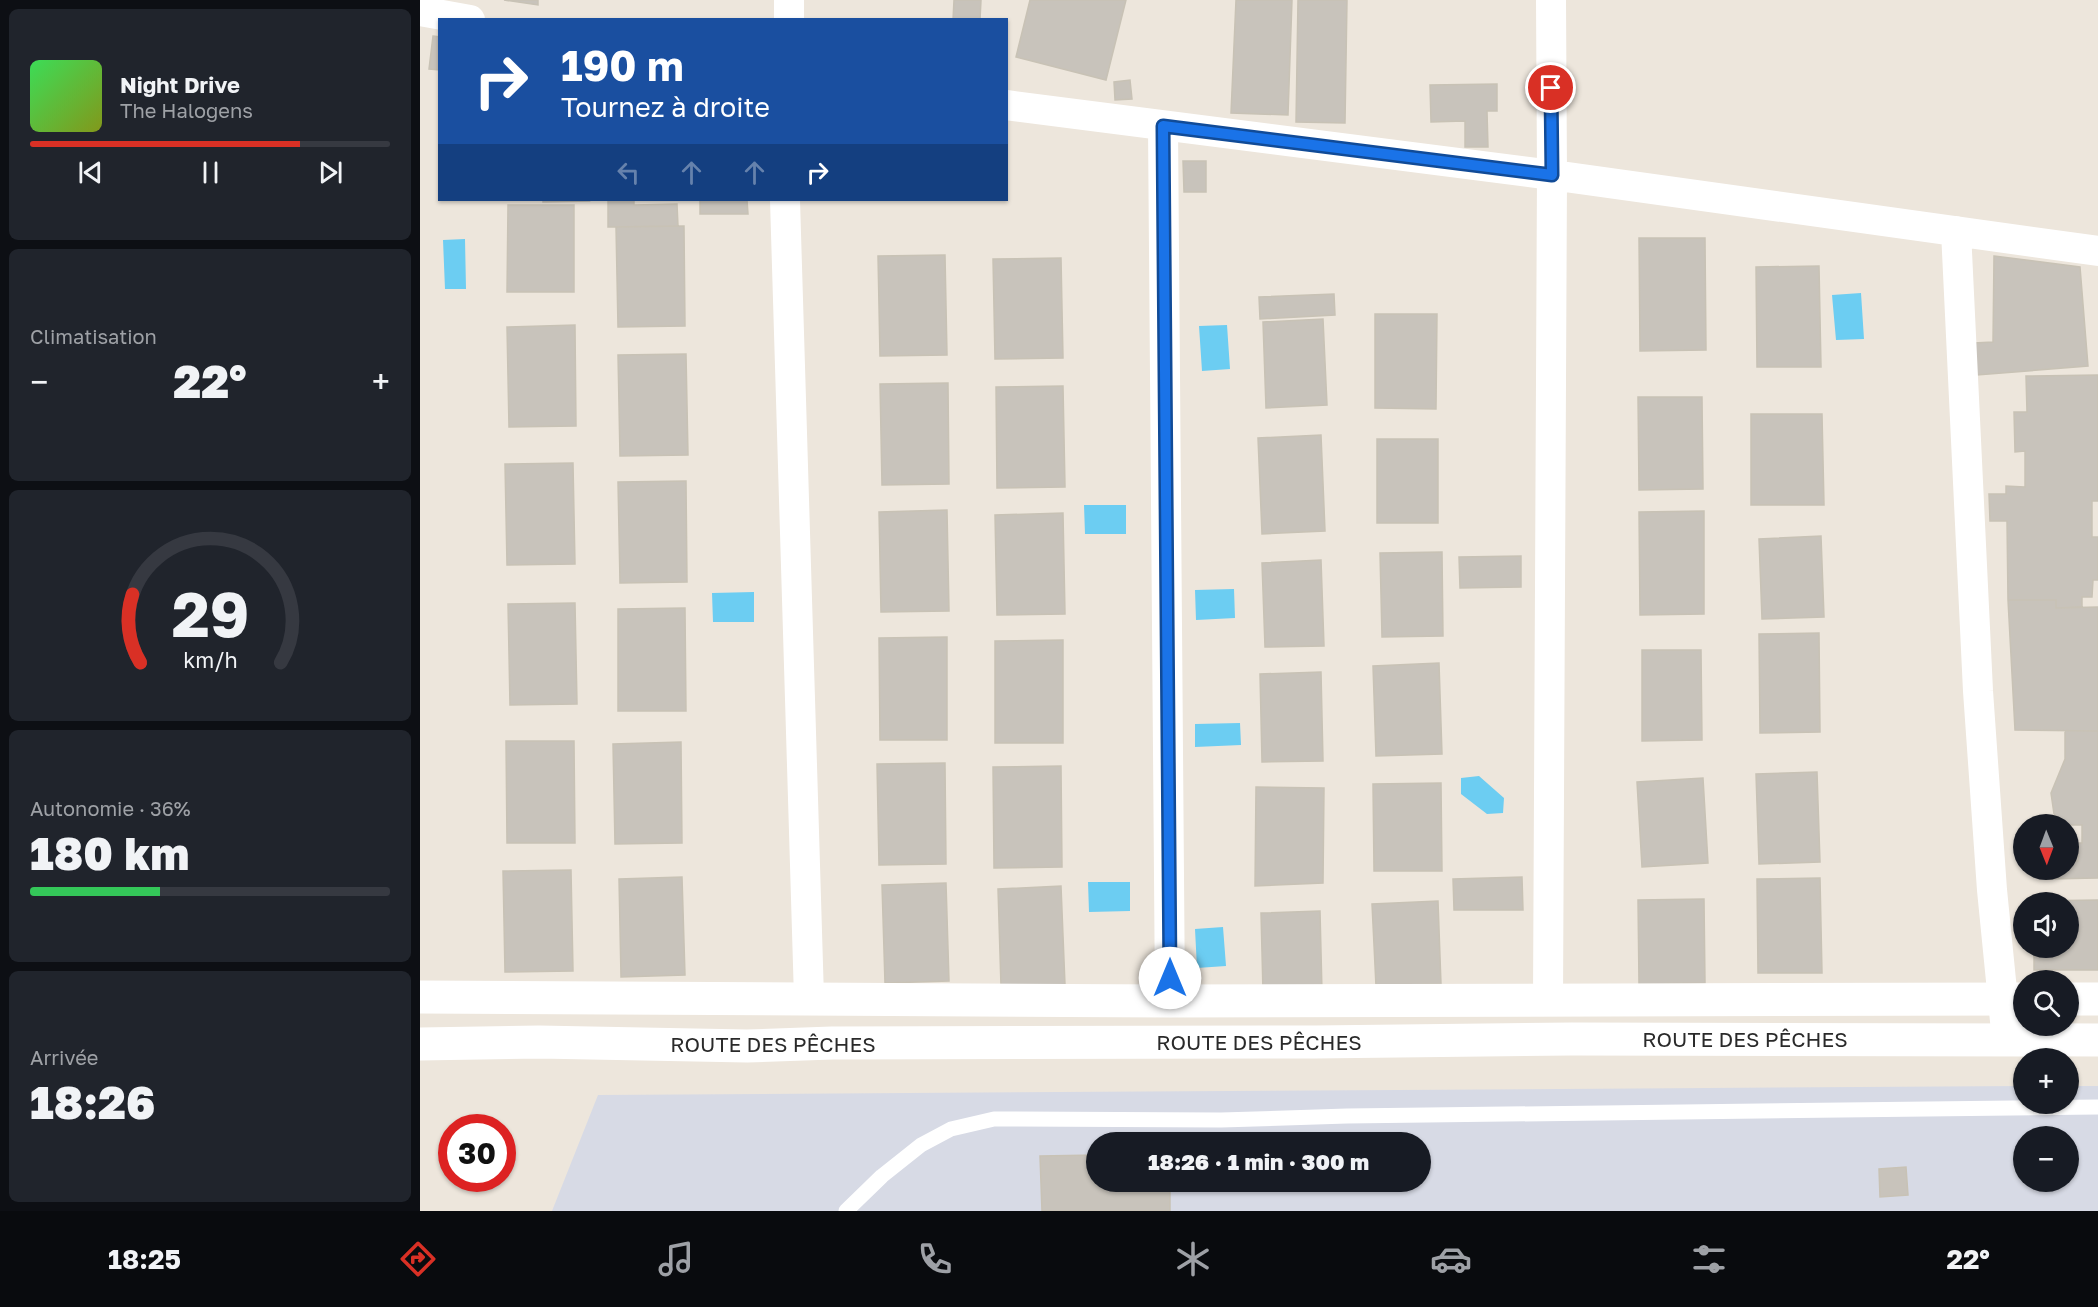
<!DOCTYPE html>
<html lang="fr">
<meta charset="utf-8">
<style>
:root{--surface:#171b24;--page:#20242c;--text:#f1f3f6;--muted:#9ea1a6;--line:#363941;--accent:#d93025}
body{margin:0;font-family:"Golos Text",sans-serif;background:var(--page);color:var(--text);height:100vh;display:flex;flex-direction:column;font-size:22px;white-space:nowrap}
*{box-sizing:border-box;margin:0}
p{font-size:20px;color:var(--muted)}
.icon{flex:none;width:33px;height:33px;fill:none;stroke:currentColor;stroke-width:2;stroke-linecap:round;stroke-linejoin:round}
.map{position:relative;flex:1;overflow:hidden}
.details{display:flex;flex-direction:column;gap:9px;padding:9px;background:#0d0f14;width:420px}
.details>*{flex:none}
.top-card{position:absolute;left:18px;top:18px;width:570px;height:183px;border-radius:0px;box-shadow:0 2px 4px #0004;background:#1a4fa0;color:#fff;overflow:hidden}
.needle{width:39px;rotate:179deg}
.tools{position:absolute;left:1593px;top:814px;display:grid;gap:12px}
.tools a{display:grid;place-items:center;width:66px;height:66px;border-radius:50%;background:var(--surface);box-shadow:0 2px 4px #0004;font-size:30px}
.speed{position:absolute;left:18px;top:1114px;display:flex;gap:12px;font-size:30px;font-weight:700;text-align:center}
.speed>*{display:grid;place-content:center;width:78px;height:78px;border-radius:50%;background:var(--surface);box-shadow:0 2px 4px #0004;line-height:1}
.speed .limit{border:9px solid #d22;background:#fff;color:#111}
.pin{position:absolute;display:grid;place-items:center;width:51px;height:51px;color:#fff;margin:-26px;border:3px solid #fff;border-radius:50%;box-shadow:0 2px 6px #0007}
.me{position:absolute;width:66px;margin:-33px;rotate:0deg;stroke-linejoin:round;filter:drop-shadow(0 0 4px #0008)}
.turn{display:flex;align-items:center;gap:21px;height:126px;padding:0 24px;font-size:27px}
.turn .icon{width:78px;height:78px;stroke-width:2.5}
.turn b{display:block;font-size:42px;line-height:51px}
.lanes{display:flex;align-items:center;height:57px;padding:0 24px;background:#0003;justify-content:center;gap:30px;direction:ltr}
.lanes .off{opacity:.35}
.big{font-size:45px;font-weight:800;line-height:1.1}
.details .widget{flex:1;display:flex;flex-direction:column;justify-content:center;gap:9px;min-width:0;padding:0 21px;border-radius:9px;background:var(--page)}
.details .dial{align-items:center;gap:0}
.dial svg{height:156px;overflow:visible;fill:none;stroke:var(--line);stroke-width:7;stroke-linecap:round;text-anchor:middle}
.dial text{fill:var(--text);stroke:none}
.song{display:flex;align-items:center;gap:18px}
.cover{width:72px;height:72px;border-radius:9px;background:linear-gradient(135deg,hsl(130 70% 55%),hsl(70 70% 35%))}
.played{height:6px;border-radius:3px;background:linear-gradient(90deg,var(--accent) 75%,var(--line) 75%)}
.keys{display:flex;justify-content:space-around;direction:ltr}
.heat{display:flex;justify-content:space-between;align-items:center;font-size:33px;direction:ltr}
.charge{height:9px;border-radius:4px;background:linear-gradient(90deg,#34c759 36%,var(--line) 0)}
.trip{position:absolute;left:666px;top:1132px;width:345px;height:60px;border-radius:30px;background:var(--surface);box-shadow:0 2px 4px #0004;font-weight:800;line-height:60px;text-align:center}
.tabs{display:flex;height:96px;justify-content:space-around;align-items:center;background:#090b0e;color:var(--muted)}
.tabs .icon{width:42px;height:42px}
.tabs .on{color:var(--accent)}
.tabs b{font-size:27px;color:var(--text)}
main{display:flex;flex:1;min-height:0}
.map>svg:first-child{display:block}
</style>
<main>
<section class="details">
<div class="widget">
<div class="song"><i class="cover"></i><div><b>Night Drive</b><p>The Halogens</p></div></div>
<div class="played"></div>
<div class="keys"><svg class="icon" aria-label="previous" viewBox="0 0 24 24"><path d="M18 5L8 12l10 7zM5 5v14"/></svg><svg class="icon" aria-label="pause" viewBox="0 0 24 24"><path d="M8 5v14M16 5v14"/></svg><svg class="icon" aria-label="next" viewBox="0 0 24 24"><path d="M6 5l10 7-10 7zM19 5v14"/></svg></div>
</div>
<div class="widget"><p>Climatisation</p>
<div class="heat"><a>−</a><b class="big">22°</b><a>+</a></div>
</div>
<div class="widget dial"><svg viewBox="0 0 100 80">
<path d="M14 69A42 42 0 1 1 86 69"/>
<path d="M14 69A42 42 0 0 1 10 34" stroke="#d93025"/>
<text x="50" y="56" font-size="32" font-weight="700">29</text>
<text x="50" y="72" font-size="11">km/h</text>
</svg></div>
<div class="widget"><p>Autonomie · 36%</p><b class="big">180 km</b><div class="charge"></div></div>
<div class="widget"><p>Arrivée</p><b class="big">18:26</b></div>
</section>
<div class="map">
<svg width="1678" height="1211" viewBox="0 0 1678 1211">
<rect width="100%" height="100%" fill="#ede6dc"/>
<!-- airport -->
<path fill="#d7dae5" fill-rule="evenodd" d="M1603,1086L1604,1104H1648L1649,1086H1678V1211H132L178,1095ZM1604,1137H1648V1182H1604ZM676,1143H1000V1182H676Z"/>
<!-- water -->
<path fill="#6ccdf2" d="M45,239L46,289H25L23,240Z
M1441,293L1444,339L1416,340L1412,295Z
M807,325L810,369L782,371L779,326Z
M664,505H706V534H665Z
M814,589L815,618L776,620L775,590Z
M334,592V622H293L292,593Z
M820,723L821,745L775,747V724Z
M1059,776L1084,798L1083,813L1067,814L1041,794V778Z
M668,882H710V911L669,912Z
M803,927L806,966L777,968L775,929Z"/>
<!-- building -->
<path fill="#c8c3bb" stroke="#c8c2b5" stroke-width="1.5" d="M84,0H118V5Z
M534,0H561L560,20H533Z
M610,0H706L686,80L596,57Z
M816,0H872L868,115L811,113Z
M878,0H927L925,123L876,122Z
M13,36L20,37V70L9,69Z
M710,80L712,99L695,100L694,82Z
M1077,84V111H1067L1068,147H1045V121L1011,122L1010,85Z
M763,161H786V192H764Z
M123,200H168L169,201L123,202Z
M188,200H214V205L257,204L258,226L188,227Z
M280,200H327L328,214H280Z
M88,205H154V292H87Z
M264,226L265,326L198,327L196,227Z
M1219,238H1285L1286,350L1220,351Z
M525,255L527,355L460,356L458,256Z
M1574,256L1660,267L1668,366L1557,375L1554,343L1573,342Z
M641,258L643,358L575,359L573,259Z
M1399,266L1401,367H1337L1336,267Z
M914,294L915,315L840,319L839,297Z
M955,314H1017L1016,409L955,408Z
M903,319L907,405L846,408L843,322Z
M155,325L156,426L89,427L87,327Z
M266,354L268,455L200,456L198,355Z
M1678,375V501H1672V537H1678V580H1673L1672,597H1662V607L1636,608V600H1588L1587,521H1570L1569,494H1586V486L1605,487V451L1595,452L1594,412H1607L1606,376Z
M528,383L529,484L462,485L460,384Z
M643,386L645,487L577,488L576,387Z
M1218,397H1282L1283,489L1219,490Z
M1331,414H1402L1404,505H1331Z
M901,435L905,531L842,534L838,438Z
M957,439H1018V523H957Z
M153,463L155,564L87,565L85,464Z
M266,481L267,582L200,583L198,482Z
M527,510L529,611L461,612L459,512Z
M1284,511V614L1220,615L1219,512Z
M643,513L645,614L577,615L575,515Z
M1401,536L1404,617L1342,619L1339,539Z
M1022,552L1023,636L962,637L960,553Z
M1101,556V587L1040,588L1039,557Z
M901,560L904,646L845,647L842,563Z
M1588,600H1636V608L1678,607V731L1595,730Z
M155,603L157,704L90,705L88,604Z
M265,608L266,711H198V609Z
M1399,633L1400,732L1340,733L1339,634Z
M527,637V740H460L459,638Z
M643,640V743H575V641Z
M1222,650H1281L1282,740L1222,741Z
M1019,663L1022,754L956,756L953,666Z
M901,672L903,761L842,762L840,674Z
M1645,731H1678V878L1629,879V870H1648V861H1658V843H1662V825H1645L1634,814L1631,793L1645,759Z
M86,741H154L155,843H87Z
M261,742L262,843L195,844L193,744Z
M525,763L526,864L459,865L457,764Z
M641,766L642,867L574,868L573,767Z
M1397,772L1400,862L1339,864L1336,774Z
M1283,778L1288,863L1222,867L1217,782Z
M1021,783L1022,871H954L953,784Z
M836,787L904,788L903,883L835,886Z
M151,870L153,971L85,972L83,871Z
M262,877L265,975L201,977L199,879Z
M1102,877L1103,910H1034L1033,879Z
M1400,878L1402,973H1338L1337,879Z
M526,883L529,981L465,983L462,885Z
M641,886L645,985L581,986L578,889Z
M1284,899L1285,983L1219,984L1218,900Z
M1678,900V970H1614V948H1648V903H1614V901Z
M1018,901L1021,984L956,986L952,904Z
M900,911L902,992H843L841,913Z
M676,1155V1182H750V1211H622L620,1156Z
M1486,1167L1488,1195L1460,1197L1459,1169Z"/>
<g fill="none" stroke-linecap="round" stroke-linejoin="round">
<!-- lane -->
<path stroke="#fff" stroke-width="15" d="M426,1211L462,1176L501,1145L531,1129L574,1119L801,1120L927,1116L1678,1107"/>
<!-- street -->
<path stroke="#fff" stroke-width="30" d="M0,11L50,20
M369,20V0
M586,105L1132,175L1678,251
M743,126L750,1001
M365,200L389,998
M1536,231L1558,691L1572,890L1587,1041
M1128,1000L1132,175L1131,0"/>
<!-- secondary -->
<path stroke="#fff" stroke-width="33" d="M0,997L750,1001L1604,999
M1648,999H1678
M0,1044L119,1042L327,1046L412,1043L895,1042L1152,1039L1678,1040"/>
</g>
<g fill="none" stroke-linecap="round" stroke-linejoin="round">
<defs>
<path id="route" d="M750,978L743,126L1132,175L1131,88"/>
</defs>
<!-- route casing -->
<use href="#route" stroke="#114b97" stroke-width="15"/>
<!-- route -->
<use href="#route" stroke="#1a73e8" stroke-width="10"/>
</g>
<g text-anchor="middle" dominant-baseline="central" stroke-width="4.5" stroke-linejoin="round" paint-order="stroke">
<!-- street labels -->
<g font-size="21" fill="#2a2a2a" stroke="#fff">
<text x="1325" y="1039">ROUTE DES PÊCHES</text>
<text x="839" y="1042">ROUTE DES PÊCHES</text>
<text x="353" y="1044">ROUTE DES PÊCHES</text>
</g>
</g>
</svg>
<div class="tools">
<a><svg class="needle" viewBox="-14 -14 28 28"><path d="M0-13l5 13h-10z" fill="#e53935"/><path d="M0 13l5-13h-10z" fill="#9ea1a6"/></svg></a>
<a><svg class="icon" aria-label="sound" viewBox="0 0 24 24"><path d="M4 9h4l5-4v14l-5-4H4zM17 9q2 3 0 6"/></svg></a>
<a><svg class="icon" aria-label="search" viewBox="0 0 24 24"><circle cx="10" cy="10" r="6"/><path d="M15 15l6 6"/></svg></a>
<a>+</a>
<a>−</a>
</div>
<div class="speed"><div class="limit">30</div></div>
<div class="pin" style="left:1131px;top:88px;background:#d93025"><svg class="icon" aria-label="arrive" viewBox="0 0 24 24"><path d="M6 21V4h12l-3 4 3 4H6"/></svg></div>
<svg class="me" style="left:750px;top:978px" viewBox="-20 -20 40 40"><circle r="19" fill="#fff"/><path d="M0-13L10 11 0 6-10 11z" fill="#1a73e8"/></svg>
<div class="trip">18:26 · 1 min · 300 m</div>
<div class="top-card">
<div class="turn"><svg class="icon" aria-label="right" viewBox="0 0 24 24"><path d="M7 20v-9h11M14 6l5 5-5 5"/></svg><div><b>190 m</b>Tournez à droite</div></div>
<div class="lanes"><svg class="icon off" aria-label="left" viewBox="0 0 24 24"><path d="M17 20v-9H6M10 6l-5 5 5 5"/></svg><svg class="icon off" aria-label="ahead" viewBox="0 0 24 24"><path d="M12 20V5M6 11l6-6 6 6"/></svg><svg class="icon off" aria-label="ahead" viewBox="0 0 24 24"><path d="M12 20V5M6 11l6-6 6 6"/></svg><svg class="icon" aria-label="right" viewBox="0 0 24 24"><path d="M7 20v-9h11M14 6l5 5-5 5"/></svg></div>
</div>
</div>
</main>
<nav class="tabs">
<b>18:25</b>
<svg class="icon on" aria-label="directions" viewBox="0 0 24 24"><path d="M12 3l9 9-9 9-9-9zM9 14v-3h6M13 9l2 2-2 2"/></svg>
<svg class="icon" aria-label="music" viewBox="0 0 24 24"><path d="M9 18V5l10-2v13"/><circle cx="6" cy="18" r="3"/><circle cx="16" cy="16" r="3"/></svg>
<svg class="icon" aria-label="phone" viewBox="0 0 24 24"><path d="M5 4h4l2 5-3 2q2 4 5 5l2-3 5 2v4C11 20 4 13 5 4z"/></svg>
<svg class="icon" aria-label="climate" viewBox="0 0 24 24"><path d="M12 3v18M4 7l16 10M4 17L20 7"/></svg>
<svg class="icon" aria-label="car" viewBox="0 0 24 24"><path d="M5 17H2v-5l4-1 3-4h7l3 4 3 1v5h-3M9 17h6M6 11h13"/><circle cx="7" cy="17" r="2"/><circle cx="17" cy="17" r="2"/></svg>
<svg class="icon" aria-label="filters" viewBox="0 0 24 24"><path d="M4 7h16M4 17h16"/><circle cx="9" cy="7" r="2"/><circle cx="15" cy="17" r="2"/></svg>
<b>22°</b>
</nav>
